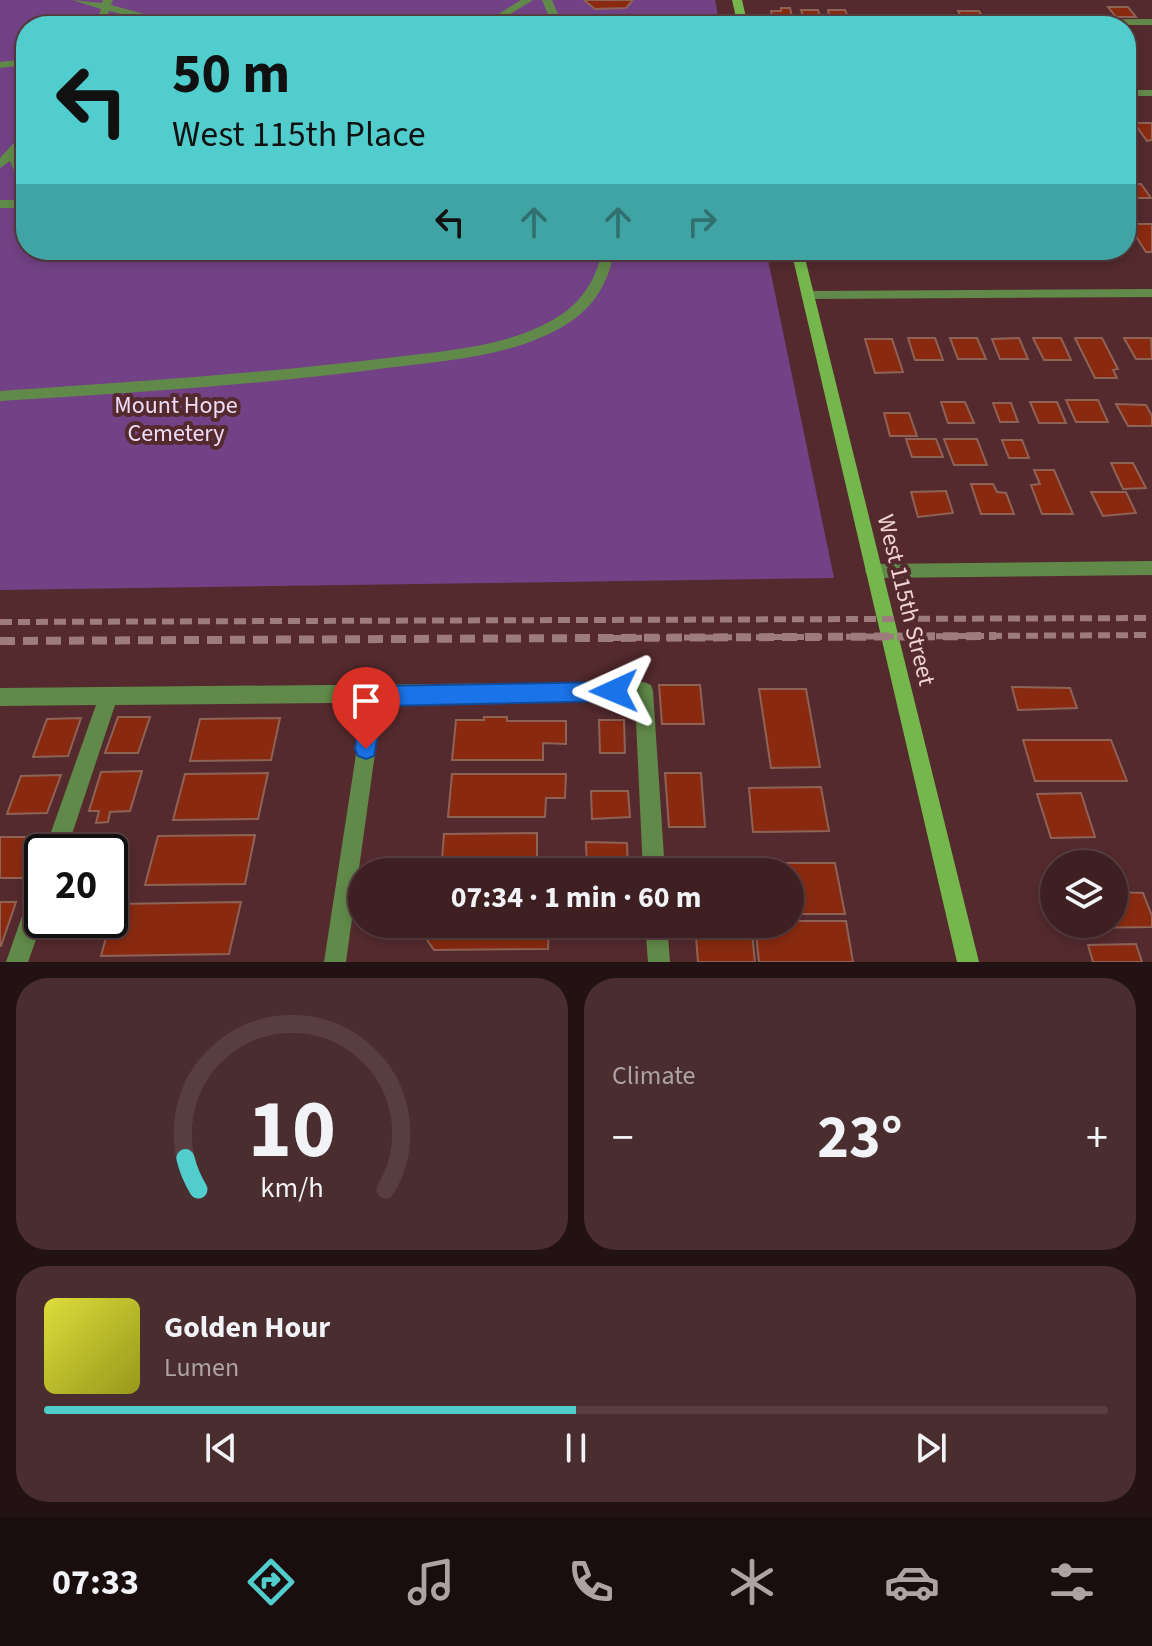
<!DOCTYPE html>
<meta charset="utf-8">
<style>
:root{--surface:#3f2022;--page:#4a2d2f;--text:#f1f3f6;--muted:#ada3a5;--line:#583e40;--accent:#52cdcd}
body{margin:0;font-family:"Source Sans 3",sans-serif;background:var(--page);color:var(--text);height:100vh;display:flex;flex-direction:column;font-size:30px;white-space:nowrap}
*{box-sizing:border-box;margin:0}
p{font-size:26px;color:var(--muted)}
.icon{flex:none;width:44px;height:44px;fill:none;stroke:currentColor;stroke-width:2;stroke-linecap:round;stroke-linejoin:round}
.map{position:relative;height:962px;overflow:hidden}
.sheet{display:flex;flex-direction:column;gap:16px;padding:16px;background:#231213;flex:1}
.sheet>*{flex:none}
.top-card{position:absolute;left:16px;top:16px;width:1120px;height:244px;border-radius:32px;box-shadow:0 4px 12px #0003,0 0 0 2px var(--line);background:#52cdcd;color:#111;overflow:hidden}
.buttons{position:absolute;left:1040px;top:850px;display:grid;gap:16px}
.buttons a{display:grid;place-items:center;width:88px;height:88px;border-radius:50%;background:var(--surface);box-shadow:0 4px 12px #0003,0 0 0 2px var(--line);font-size:40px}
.speed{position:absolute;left:24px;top:834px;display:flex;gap:16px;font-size:40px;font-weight:700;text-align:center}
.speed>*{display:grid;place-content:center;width:104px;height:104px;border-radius:50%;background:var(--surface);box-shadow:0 4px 12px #0003,0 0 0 2px var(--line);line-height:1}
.speed .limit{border:4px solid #111;border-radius:12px;background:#fff;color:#111}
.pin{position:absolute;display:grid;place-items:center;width:68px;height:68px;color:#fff;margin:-82px -34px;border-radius:50% 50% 50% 0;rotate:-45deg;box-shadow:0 0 8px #0007}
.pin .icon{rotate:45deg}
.me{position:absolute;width:88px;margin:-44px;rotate:269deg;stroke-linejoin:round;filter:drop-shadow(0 0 6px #0008)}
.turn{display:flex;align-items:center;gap:28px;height:168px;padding:0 24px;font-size:36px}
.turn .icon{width:104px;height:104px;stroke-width:2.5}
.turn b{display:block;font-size:56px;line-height:68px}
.lanes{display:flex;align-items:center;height:76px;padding:0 24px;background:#0003;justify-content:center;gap:40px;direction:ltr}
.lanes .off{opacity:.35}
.big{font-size:60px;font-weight:700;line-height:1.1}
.sheet .tile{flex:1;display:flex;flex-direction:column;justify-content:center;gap:12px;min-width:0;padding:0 28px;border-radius:32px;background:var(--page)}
.sheet .dial{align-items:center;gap:0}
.dial svg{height:208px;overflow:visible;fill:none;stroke:var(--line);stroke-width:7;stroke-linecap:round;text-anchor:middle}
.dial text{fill:var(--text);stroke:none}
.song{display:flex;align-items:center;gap:24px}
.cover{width:96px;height:96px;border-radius:12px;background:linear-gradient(135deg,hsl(60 70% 55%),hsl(60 70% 35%))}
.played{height:8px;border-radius:4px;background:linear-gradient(90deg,var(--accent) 50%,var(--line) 50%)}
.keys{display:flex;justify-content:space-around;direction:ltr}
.heat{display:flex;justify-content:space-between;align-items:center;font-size:44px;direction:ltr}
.sheet .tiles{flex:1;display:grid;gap:16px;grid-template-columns:1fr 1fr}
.tile:last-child{grid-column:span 2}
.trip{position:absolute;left:348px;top:858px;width:456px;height:80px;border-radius:40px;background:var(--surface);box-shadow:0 4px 12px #0003,0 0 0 2px var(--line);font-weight:700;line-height:80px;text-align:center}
.menu{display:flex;height:128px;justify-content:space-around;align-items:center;background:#190d0e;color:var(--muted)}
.menu .icon{width:56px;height:56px}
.menu .active{color:var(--accent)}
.menu b{font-size:36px;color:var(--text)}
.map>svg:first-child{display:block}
</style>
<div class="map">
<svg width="1152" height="962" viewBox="0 0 1152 962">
<rect width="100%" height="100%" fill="#542a2e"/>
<!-- green -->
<path fill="#734286" d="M0,0H715L720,26H26V250H766L834,578L0,590Z"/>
<!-- building -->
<path fill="#892a10" stroke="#8f6256" stroke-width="2" d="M584,0H633L626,8L595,9Z
M1108,7H1128L1136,17H1116Z
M781,8H790L793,20H773L771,11H781Z
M801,10H818L821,20H804Z
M828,10H845L849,19H830Z
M958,11H979L984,19L962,18Z
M1134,123H1152V140L1147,141Z
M1128,184H1141L1151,198H1136Z
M1128,224H1152V252H1146Z
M908,338H935L943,360H915Z
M950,338H977L986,359H958Z
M1019,338L1028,359H1000L992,339Z
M1033,338H1061L1071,360H1044Z
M1075,338H1102L1118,369L1113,370L1117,378H1095Z
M1124,338H1151L1152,359H1136Z
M865,339H892L903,372L875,373Z
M1066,400H1098L1108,422H1076Z
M941,402H965L974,423H948Z
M1030,402H1057L1066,423H1039Z
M993,403H1011L1018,422H1000Z
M1116,404L1146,405L1152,416V426H1128Z
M884,413H909L917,436H890Z
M906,439H936L943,457H912Z
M944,439H977L987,465H954Z
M1002,440H1022L1029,458H1009Z
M1111,463H1133L1146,488L1123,489Z
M1034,470H1054L1073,514H1042L1031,485L1040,484Z
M971,484H993L997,492L1006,493L1014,514H981Z
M946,491L953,513L918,517L911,492Z
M1091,492H1126L1136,513L1103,516Z
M659,685H700L704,724H662Z
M1012,687L1070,688L1077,708L1018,710Z
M759,689H806L820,767L771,768Z
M118,717H150L138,753H105Z
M484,717H507V721H566V744L543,743V760H452L456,720H484Z
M81,718L68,756L33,757L47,719Z
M280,718L271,760L190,761L200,719Z
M599,720H624L625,753H600Z
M1023,740H1111L1127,781H1035Z
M142,771L130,811L110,812L108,822L96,823L99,811H89L101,772Z
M268,773L258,819L173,820L185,774Z
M665,773H701L705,827H669Z
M452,774H566L565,798H546L545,817H448Z
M61,775L47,813L7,814L21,776Z
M821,787L829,831L753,832L749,788Z
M591,791H628L630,817L592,819Z
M1081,793L1095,837L1051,838L1037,794Z
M537,833V872H441L444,834Z
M255,835L245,884L145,885L158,836Z
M0,837H37L22,878H0Z
M586,842L627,843L628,872H587Z
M744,863H835L845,914H790V872H745Z
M1114,892L1143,893L1152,916V927L1084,928L1083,924H1114Z
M0,902H16L1,946H0Z
M241,902L229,954L101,956L115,904Z
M790,921H846L853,962H759L755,924H790Z
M426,924H549L548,949L434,950L425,937Z
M594,924H636L637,936H594Z
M695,924H751L755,962H698Z
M1136,944L1142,962H1093L1088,945Z"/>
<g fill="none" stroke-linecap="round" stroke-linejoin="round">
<!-- lane -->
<path fill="#618a4a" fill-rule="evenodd" d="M72,0L102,3L103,0H113L111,5L189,26H172L109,11L105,26H95L101,9Z
M521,0H533L491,26H479Z
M542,0H552L563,26H553Z
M1152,19V25L738,24L743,21Z
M26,59V65L0,68V62Z
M26,133V143L18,152L26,171V189L20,185L10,161L0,168V158L22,134Z
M0,200H26V208H0Z
M602,250H614C609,284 592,310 562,327C510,357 444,361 386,368C258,385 129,393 0,401V391C129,382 258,374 387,358C441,351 502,348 551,321C580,305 596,282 602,250Z
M644,682L651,685L653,691L665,872H643L635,700L115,705L66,852H44L96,705L0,706V688Z
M42,879L43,920L28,962H6L34,882Z
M645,924H667L670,962H648Z"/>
<!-- street -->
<path fill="#618a4a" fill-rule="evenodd" d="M1126,90H1152V96H1126Z
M1152,289V297L808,299L801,295L808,291Z
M1152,561V575L874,578L868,576L865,571L868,566L874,564Z
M374,687L381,690L383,696L346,962H324L365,696L367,690Z"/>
<!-- secondary -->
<path fill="#75b74d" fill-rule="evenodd" d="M732,0H742L748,26H738Z
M791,250H803L979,962H957Z"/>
<!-- rail-far1 -->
<path stroke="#9e7b7d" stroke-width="6" stroke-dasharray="12 6" stroke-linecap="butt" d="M0,622L1152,618
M612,638L1152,635"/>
<!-- rail -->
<path stroke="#9e7b7d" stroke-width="8" stroke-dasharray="15 8" stroke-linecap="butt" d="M0,641L996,636"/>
</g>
<!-- route -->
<path fill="#1a73e8" stroke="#114b97" stroke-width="2" d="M614,682L621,684L625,691L621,698L614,701L383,706L374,756L366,759L358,756L355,749L363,696L366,689L374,686Z"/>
<g text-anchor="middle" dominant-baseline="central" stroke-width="8" stroke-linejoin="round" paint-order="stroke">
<!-- park labels -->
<g font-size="24" fill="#efddf7" stroke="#542a2e">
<text x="176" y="405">Mount Hope<tspan x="176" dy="28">Cemetery</tspan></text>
</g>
<!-- street labels -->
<g font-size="24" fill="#f0d4d5" stroke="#542a2e">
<text transform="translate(906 600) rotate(76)">West 115th Street</text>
</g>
</g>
</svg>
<div class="buttons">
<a><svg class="icon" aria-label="layers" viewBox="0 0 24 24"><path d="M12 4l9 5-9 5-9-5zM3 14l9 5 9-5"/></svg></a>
</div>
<div class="speed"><div class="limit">20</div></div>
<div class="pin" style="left:366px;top:749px;background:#d93025"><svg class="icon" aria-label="arrive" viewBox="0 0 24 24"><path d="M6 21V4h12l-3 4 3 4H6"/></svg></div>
<svg class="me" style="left:614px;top:691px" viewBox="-20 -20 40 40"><path d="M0-17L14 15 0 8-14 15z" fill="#1a73e8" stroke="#fff" stroke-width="4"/></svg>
<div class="trip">07:34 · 1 min · 60 m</div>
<div class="top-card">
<div class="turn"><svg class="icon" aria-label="left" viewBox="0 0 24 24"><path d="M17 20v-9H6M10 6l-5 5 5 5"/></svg><div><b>50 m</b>West 115th Place</div></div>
<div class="lanes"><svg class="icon" aria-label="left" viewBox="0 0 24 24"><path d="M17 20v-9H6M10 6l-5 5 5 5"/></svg><svg class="icon off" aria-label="ahead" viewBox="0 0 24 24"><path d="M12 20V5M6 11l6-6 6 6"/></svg><svg class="icon off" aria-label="ahead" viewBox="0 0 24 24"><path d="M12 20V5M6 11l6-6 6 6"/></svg><svg class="icon off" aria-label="right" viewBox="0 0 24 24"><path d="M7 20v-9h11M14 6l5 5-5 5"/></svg></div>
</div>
</div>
<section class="sheet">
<div class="tiles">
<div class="tile dial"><svg viewBox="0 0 100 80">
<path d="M14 69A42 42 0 1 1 86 69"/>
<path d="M14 69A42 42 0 0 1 9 57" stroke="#52cdcd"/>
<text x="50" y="56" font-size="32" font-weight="700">10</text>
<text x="50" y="72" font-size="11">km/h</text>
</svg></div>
<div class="tile"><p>Climate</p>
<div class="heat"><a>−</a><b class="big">23°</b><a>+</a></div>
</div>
<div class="tile">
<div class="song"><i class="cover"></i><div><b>Golden Hour</b><p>Lumen</p></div></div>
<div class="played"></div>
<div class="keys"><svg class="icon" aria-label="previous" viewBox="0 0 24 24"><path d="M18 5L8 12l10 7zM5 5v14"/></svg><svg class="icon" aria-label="pause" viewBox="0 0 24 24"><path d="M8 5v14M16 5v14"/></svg><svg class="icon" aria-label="next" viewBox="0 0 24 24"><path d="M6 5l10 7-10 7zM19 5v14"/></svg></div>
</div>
</div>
</section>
<nav class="menu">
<b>07:33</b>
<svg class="icon active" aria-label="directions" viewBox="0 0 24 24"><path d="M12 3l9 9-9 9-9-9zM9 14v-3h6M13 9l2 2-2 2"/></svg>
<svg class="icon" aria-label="music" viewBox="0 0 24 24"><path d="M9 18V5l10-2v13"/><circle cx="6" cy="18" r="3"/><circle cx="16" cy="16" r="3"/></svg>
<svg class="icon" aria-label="phone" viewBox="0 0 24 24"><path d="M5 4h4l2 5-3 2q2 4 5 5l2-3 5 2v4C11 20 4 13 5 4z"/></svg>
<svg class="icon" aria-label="climate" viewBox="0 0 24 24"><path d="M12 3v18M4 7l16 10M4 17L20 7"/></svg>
<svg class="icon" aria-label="car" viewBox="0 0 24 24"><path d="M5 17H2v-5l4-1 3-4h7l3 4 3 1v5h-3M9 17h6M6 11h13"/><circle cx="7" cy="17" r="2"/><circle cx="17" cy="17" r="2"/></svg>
<svg class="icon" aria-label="filters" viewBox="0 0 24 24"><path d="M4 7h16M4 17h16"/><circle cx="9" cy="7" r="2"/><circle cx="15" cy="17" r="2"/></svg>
</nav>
